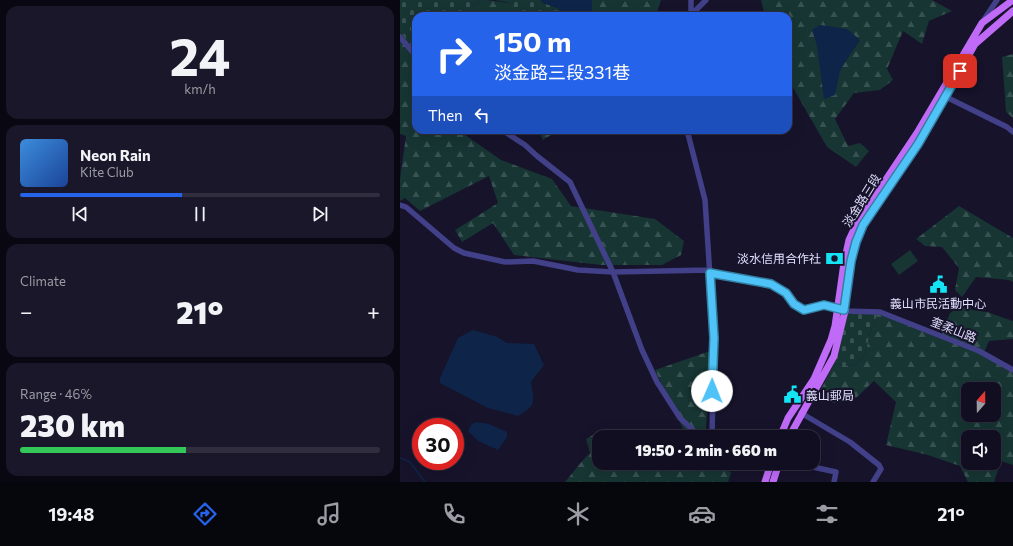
<!DOCTYPE html>
<meta charset="utf-8">
<style>
:root{--surface:#100e20;--page:#191729;--text:#f1f3f6;--muted:#9c9ca5;--line:#302e3e;--accent:#2563eb}
body{margin:0;font-family:Commissioner,"Noto Sans TC",sans-serif;background:var(--page);color:var(--text);height:100vh;display:flex;flex-direction:column;font-size:15px;white-space:nowrap}
*{box-sizing:border-box;margin:0}
p{font-size:13px;color:var(--muted)}
.icon{flex:none;width:22px;height:22px;fill:none;stroke:currentColor;stroke-width:2;stroke-linecap:round;stroke-linejoin:round}
.map{position:relative;flex:1;overflow:hidden}
.sheet{display:flex;flex-direction:column;gap:6px;padding:6px;background:#090812;width:400px}
.sheet>*{flex:none}
.hud{position:absolute;left:12px;top:12px;width:380px;height:122px;border-radius:12px;box-shadow:0 4px 16px #0002,0 0 0 1px var(--line);background:#2563eb;color:#fff;overflow:hidden}
.needle{width:26px;rotate:20deg}
.fabs{position:absolute;left:561px;top:382px;display:grid;gap:8px}
.fabs a{display:grid;place-items:center;width:40px;height:40px;border-radius:8px;background:var(--surface);box-shadow:0 4px 16px #0002,0 0 0 1px var(--line);font-size:20px}
.speed{position:absolute;left:12px;top:418px;display:flex;gap:8px;font-size:20px;font-weight:700;text-align:center}
.speed>*{display:grid;place-content:center;width:52px;height:52px;border-radius:50%;background:var(--surface);box-shadow:0 4px 16px #0002,0 0 0 1px var(--line);line-height:1}
.speed .limit{border:6px solid #d22;background:#fff;color:#111}
.pin{position:absolute;display:grid;place-items:center;width:34px;height:34px;color:#fff;margin:-17px;border-radius:8px;box-shadow:0 2px 6px #0006}
.me{position:absolute;width:44px;margin:-22px;rotate:1deg;stroke-linejoin:round;filter:drop-shadow(0 0 3px #0008)}
.turn{display:flex;align-items:center;gap:14px;height:84px;padding:0 16px;font-size:18px}
.turn .icon{width:52px;height:52px;stroke-width:2.5}
.turn b{display:block;font-size:28px;line-height:34px}
.then{display:flex;align-items:center;height:38px;padding:0 16px;background:#0003;gap:8px;font-size:15px}
.big{font-size:30px;font-weight:800;line-height:1.1}
.sheet .tile{flex:1;display:flex;flex-direction:column;justify-content:center;gap:6px;min-width:0;padding:0 14px;border-radius:12px;background:var(--page)}
.sheet .dial{align-items:center;gap:0}
.dial b{font-size:52px;line-height:1}
.song{display:flex;align-items:center;gap:12px}
.cover{width:48px;height:48px;border-radius:6px;background:linear-gradient(135deg,hsl(210 70% 55%),hsl(220 70% 35%))}
.played{height:4px;border-radius:2px;background:linear-gradient(90deg,var(--accent) 45%,var(--line) 45%)}
.keys{display:flex;justify-content:space-around;direction:ltr}
.heat{display:flex;justify-content:space-between;align-items:center;font-size:22px;direction:ltr}
.charge{height:6px;border-radius:3px;background:linear-gradient(90deg,#34c759 46%,var(--line) 0)}
.trip{position:absolute;left:192px;top:430px;width:228px;height:40px;border-radius:12px;background:var(--surface);box-shadow:0 4px 16px #0002,0 0 0 1px var(--line);font-weight:800;line-height:40px;text-align:center}
.tab-bar{display:flex;height:64px;justify-content:space-around;align-items:center;background:#06060d;color:var(--muted)}
.tab-bar .icon{width:28px;height:28px}
.tab-bar .on{color:var(--accent)}
.tab-bar b{font-size:18px;color:var(--text)}
main{display:flex;flex:1;min-height:0}
.map>svg:first-child{display:block}
</style>
<main>
<section class="sheet">
<div class="tile dial"><b>24</b><p>km/h</p></div>
<div class="tile">
<div class="song"><i class="cover"></i><div><b>Neon Rain</b><p>Kite Club</p></div></div>
<div class="played"></div>
<div class="keys"><svg class="icon" aria-label="previous" viewBox="0 0 24 24"><path d="M18 5L8 12l10 7zM5 5v14"/></svg><svg class="icon" aria-label="pause" viewBox="0 0 24 24"><path d="M8 5v14M16 5v14"/></svg><svg class="icon" aria-label="next" viewBox="0 0 24 24"><path d="M6 5l10 7-10 7zM19 5v14"/></svg></div>
</div>
<div class="tile"><p>Climate</p>
<div class="heat"><a>−</a><b class="big">21°</b><a>+</a></div>
</div>
<div class="tile"><p>Range · 46%</p><b class="big">230 km</b><div class="charge"></div></div>
</section>
<div class="map">
<svg width="613" height="482" viewBox="0 0 613 482">
<defs>
<pattern id="forest-firs" width="22" height="20" patternUnits="userSpaceOnUse"><rect width="22" height="20" fill="#163533"/><path d="M5 1l3.5 6h-7zM16 11l3.5 6h-7z" fill="#385252"/></pattern>
<pattern id="cemetery-stones" width="16" height="16" patternUnits="userSpaceOnUse"><rect width="16" height="16" fill="#163533"/><path d="M2 7V4a2 2 0 0 1 4 0v3zM10 15v-3a2 2 0 0 1 4 0v3z" fill="#385252"/></pattern>
</defs>
<rect width="100%" height="100%" fill="#16132b"/>
<!-- green -->
<path fill="#163533" d="M510,250L518,261L499,275L491,264Z"/>
<!-- forest -->
<path fill="url(#forest-firs)" fill-rule="evenodd" d="M87,0L111,3L118,16H75L74,7L78,2Z
M192,0H261L256,16H192Z
M361,0H532L552,11L529,21L522,44L503,31L487,69L493,80L480,90L454,93L435,119L448,146L460,143L469,151L456,167L427,147L388,79V16H363L364,12ZM413,30L459,40L440,70L417,45Z
M0,32L16,52V130H58L101,160L152,179L171,206L255,219L284,241L281,255L262,265H201L114,255L93,223L62,242L55,230L98,203L89,176L20,211L5,198L0,201V179L6,136L0,134Z
M613,54V118L606,112L602,57Z
M138,130H159L143,140Z
M559,206L613,238V282L609,280L576,277L562,297L555,290L559,268L542,247L525,246L516,239Z
M566,302L572,310L587,312L613,321V339L589,341L583,355L613,370V465L601,461L594,482H568L560,466L528,455L486,445L496,402L474,381L456,398L433,403L421,389L434,364L454,366L465,355L470,332L478,313L541,336L550,313ZM568,389H594V415H568ZM568,437H594V463H568Z
M310,351L306,430L308,437H274L285,433L255,370Z
M200,431L208,437H199V463H322L331,473L328,482H165C174,472 180,462 190,453L186,439Z"/>
<!-- cemetery -->
<path fill="url(#cemetery-stones)" d="M0,0H87L78,2L74,7L75,16H16V52L0,32Z
M95,0H141L143,3L158,8L165,16H118L111,3Z
M478,313L470,332L465,355L454,366L434,364L447,314Z"/>
<!-- water -->
<path fill="#0e2549" d="M141,0H192V16H165L158,8L143,3Z
M420,25L447,29L460,40L440,70L435,95L424,99L417,45L412,30Z
M73,330L97,337L107,343L134,344L144,365L131,382C134,402 137,405 118,416L88,408L40,383V378L58,338Z
M76,422L89,424L107,432V437L98,450L78,441L68,431L71,425Z"/>
<g fill="none" stroke-linecap="round" stroke-linejoin="round">
<!-- stream -->
<path stroke="#0e2549" stroke-width="1.5" d="M0,458L10,462L25,482"/>
<!-- minor -->
<path stroke="#414088" stroke-width="5.5" d="M291,0V16
M291,15L306,0
M583,21L597,0
M0,37L16,56
M542,95L607,127L613,132
M102,130L125,145L137,156L170,182L213,272L242,350L257,382L280,418L294,431L304,437
M287,130L305,200L314,338L312,437
M0,205L6,207L54,248L64,253L105,262L133,261L178,270L213,272L310,270
M311,273L371,284L386,293L394,304L404,310L424,305L445,311L480,312L579,351L613,370
M401,413L450,442L479,465L481,469L473,482
M403,463L413,467L436,472L434,482"/>
<!-- major -->
<path stroke="#c06bf8" stroke-width="7" d="M380,437L388,418L414,379L431,340L435,326L444,263L449,240L457,223L517,133L582,23L613,0
M389,437L434,356L445,311L451,261L456,242L463,225L518,145L575,44L613,11
M365,482L371,463
M373,482L379,463"/>
</g>
<g fill="none" stroke-linecap="round" stroke-linejoin="round">
<defs>
<path id="route" d="M312,391L314,338L310,273L371,284L386,293L394,304L404,310L424,305L444,310L451,261L456,242L463,225L518,144L560,71"/>
</defs>
<!-- route casing -->
<use href="#route" stroke="#337fa1" stroke-width="10"/>
<!-- route -->
<use href="#route" stroke="#4fc3f7" stroke-width="7"/>
</g>
<!-- icons -->
<defs>
<symbol id="bank-bare" viewBox="-9 -9 18 18"><path d="M-6-4H6V4H-6ZM0-2.3a2.3 2.3 0 1 0 0 4.6a2.3 2.3 0 1 0 0-4.6Z" fill="#14e3f4" stroke="#16132b" stroke-width="2.5" paint-order="stroke"/></symbol>
<symbol id="civic-bare" viewBox="-9 -9 18 18"><path d="M-.6-6.5H3V-4.5H.6V-3L4-1V1h2V6H-6V1h2V-1L-.6-3ZM-1.2 2.5V6h2.4V2.5Z" fill="#14e3f4" stroke="#16132b" stroke-width="2.5" paint-order="stroke"/></symbol>
</defs>
<g fill-rule="evenodd">
<use href="#bank-bare" x="422" y="246" width="25" height="25"/>
<use href="#civic-bare" x="526" y="272" width="25" height="25"/>
<use href="#civic-bare" x="380" y="382" width="25" height="25"/>
</g>
<g text-anchor="middle" dominant-baseline="central" stroke-width="4" stroke-linejoin="round" paint-order="stroke">
<!-- street labels -->
<g font-size="12" fill="#e1defe" stroke="#16132b">
<text transform="translate(461 200) rotate(-58)">淡金路三段</text>
<text transform="translate(554 329) rotate(22)">奎柔山路</text>
</g>
<!-- poi labels -->
<g font-size="12" fill="#e1defe" stroke="#16132b" text-anchor="end">
<text x="421" y="258">淡水信用合作社</text>
<text x="538" y="303" text-anchor="middle">義山市民活動中心</text>
<text x="406" y="395" text-anchor="start">義山郵局</text>
</g>
</g>
</svg>
<div class="fabs">
<a><svg class="needle" viewBox="-14 -14 28 28"><path d="M0-13l5 13h-10z" fill="#e53935"/><path d="M0 13l5-13h-10z" fill="#9c9ca5"/></svg></a>
<a><svg class="icon" aria-label="sound" viewBox="0 0 24 24"><path d="M4 9h4l5-4v14l-5-4H4zM17 9q2 3 0 6"/></svg></a>
</div>
<div class="speed"><div class="limit">30</div></div>
<div class="pin" style="left:560px;top:71px;background:#d93025"><svg class="icon" aria-label="arrive" viewBox="0 0 24 24"><path d="M6 21V4h12l-3 4 3 4H6"/></svg></div>
<svg class="me" style="left:312px;top:391px" viewBox="-20 -20 40 40"><circle r="19" fill="#fff"/><path d="M0-13L10 11 0 6-10 11z" fill="#4fc3f7"/></svg>
<div class="trip">19:50 · 2 min · 660 m</div>
<div class="hud">
<div class="turn"><svg class="icon" aria-label="right" viewBox="0 0 24 24"><path d="M7 20v-9h11M14 6l5 5-5 5"/></svg><div><b>150 m</b>淡金路三段331巷</div></div>
<div class="then">Then<svg class="icon" aria-label="left" viewBox="0 0 24 24"><path d="M17 20v-9H6M10 6l-5 5 5 5"/></svg></div>
</div>
</div>
</main>
<nav class="tab-bar">
<b>19:48</b>
<svg class="icon on" aria-label="directions" viewBox="0 0 24 24"><path d="M12 3l9 9-9 9-9-9zM9 14v-3h6M13 9l2 2-2 2"/></svg>
<svg class="icon" aria-label="music" viewBox="0 0 24 24"><path d="M9 18V5l10-2v13"/><circle cx="6" cy="18" r="3"/><circle cx="16" cy="16" r="3"/></svg>
<svg class="icon" aria-label="phone" viewBox="0 0 24 24"><path d="M5 4h4l2 5-3 2q2 4 5 5l2-3 5 2v4C11 20 4 13 5 4z"/></svg>
<svg class="icon" aria-label="climate" viewBox="0 0 24 24"><path d="M12 3v18M4 7l16 10M4 17L20 7"/></svg>
<svg class="icon" aria-label="car" viewBox="0 0 24 24"><path d="M5 17H2v-5l4-1 3-4h7l3 4 3 1v5h-3M9 17h6M6 11h13"/><circle cx="7" cy="17" r="2"/><circle cx="17" cy="17" r="2"/></svg>
<svg class="icon" aria-label="filters" viewBox="0 0 24 24"><path d="M4 7h16M4 17h16"/><circle cx="9" cy="7" r="2"/><circle cx="15" cy="17" r="2"/></svg>
<b>21°</b>
</nav>
